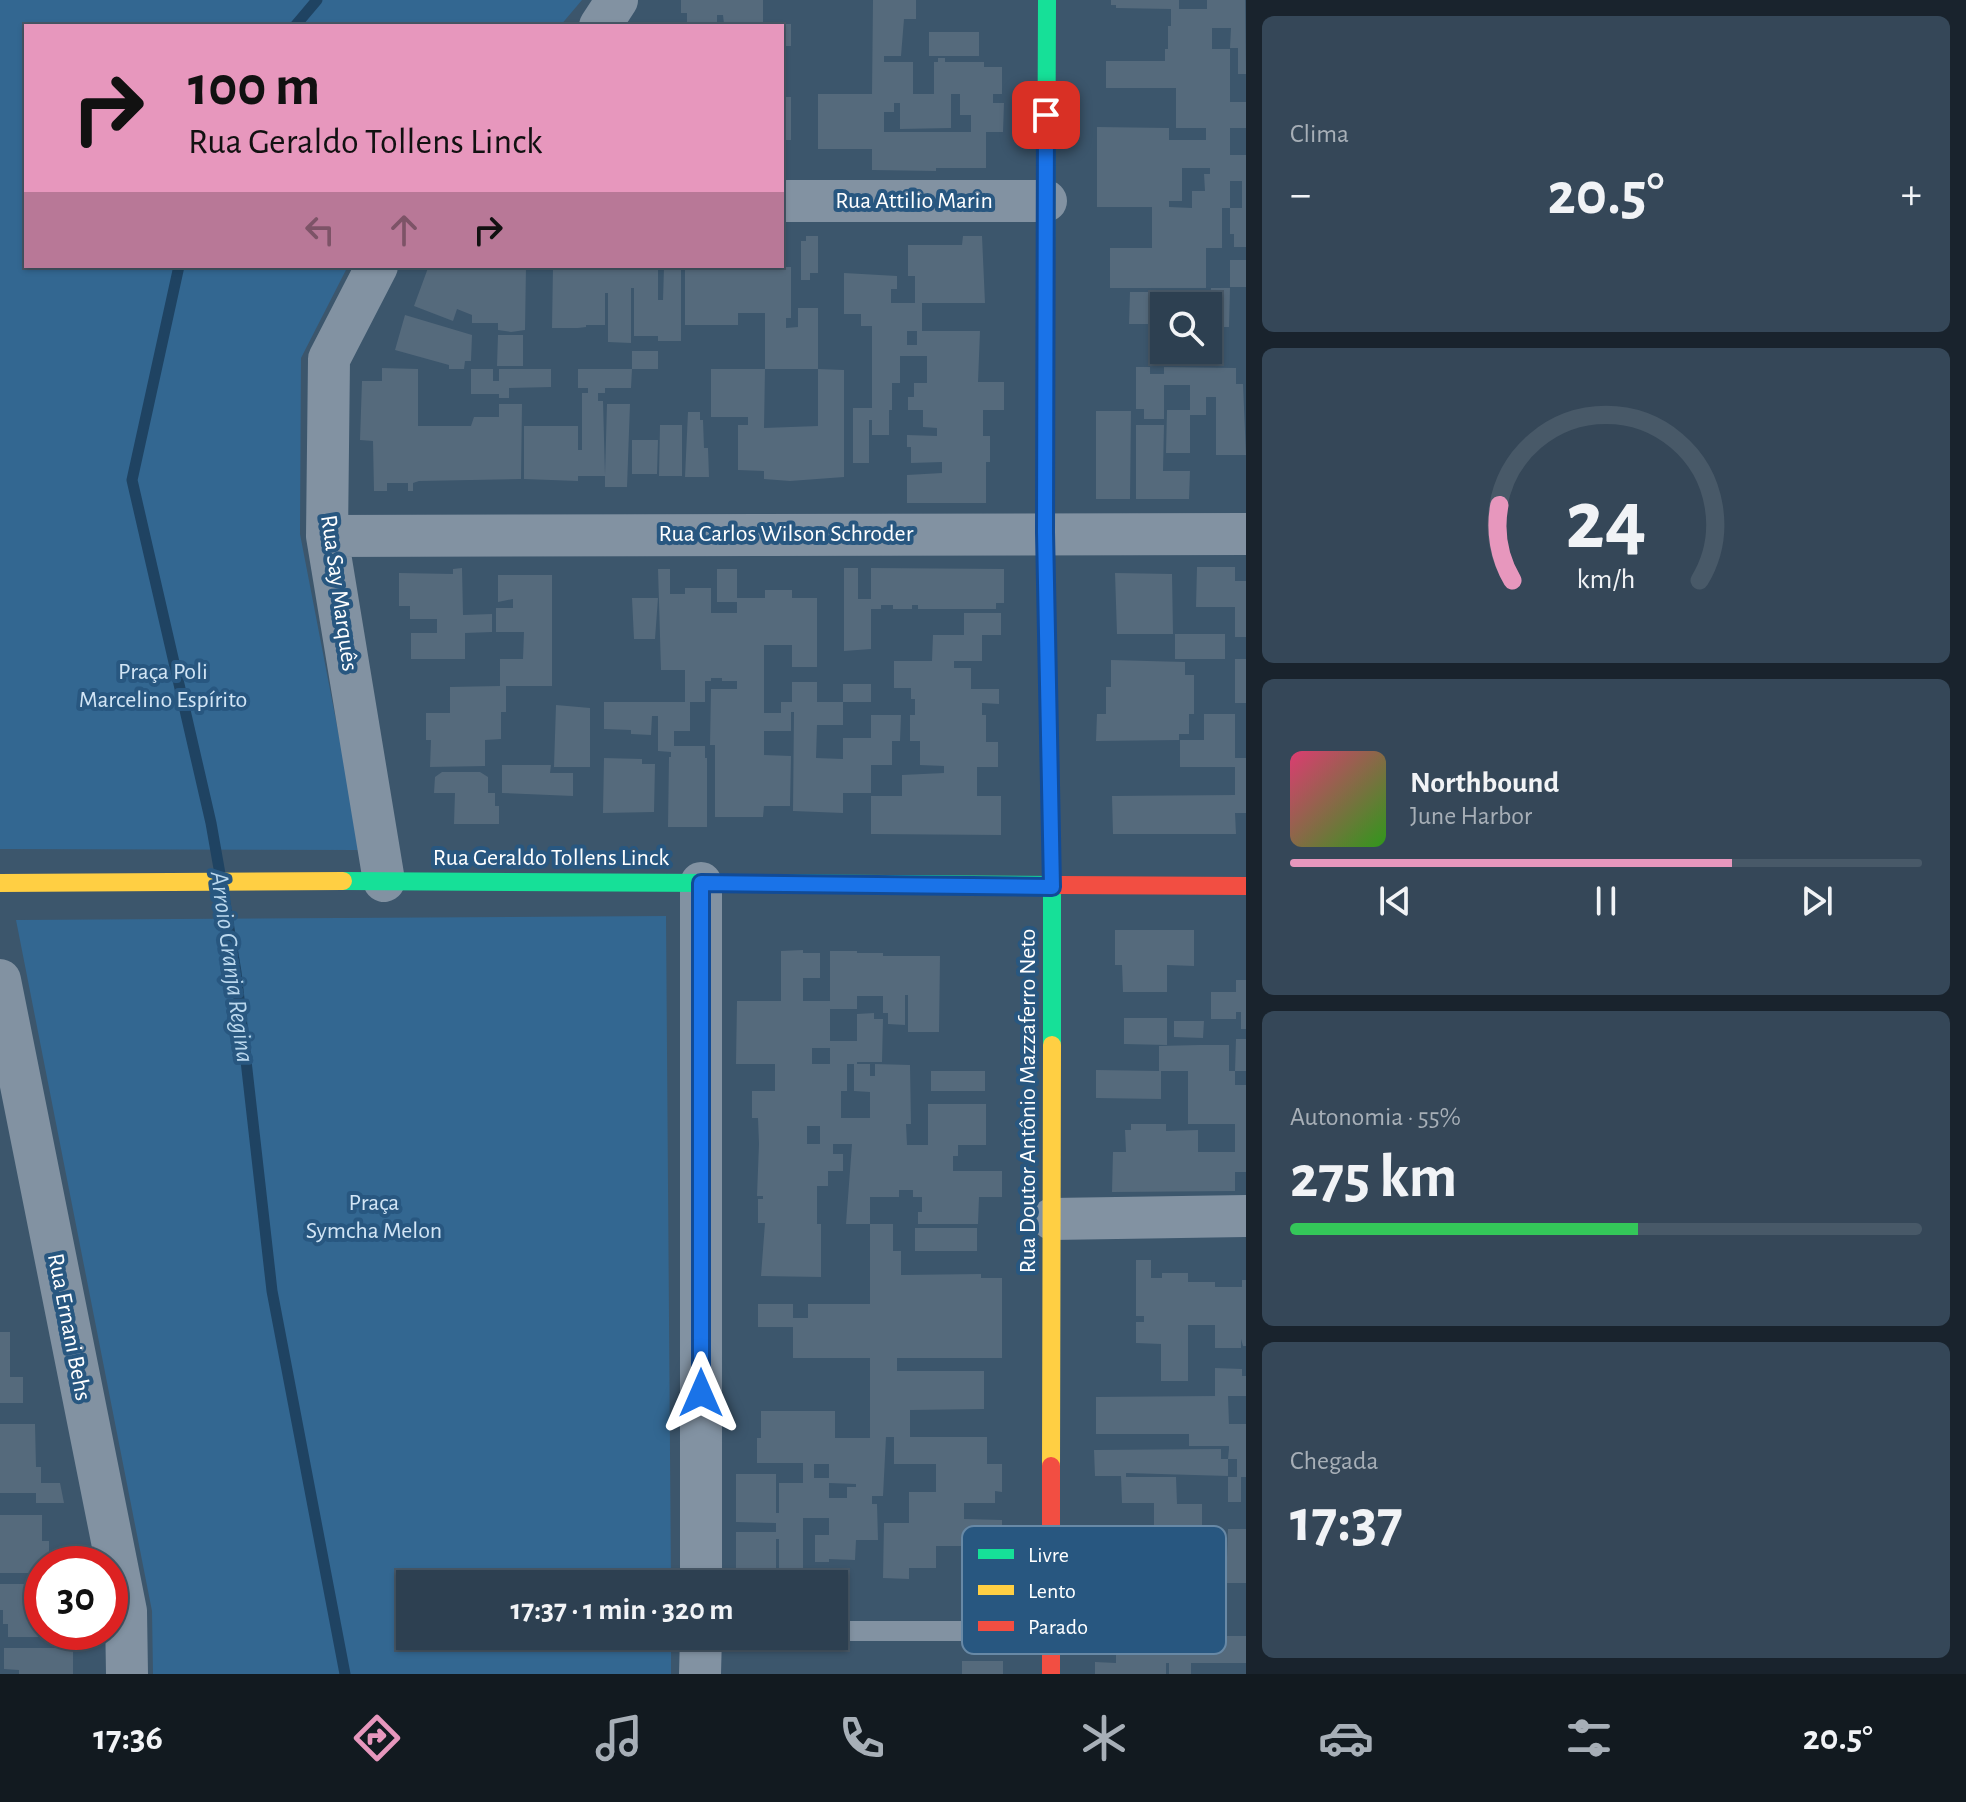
<!DOCTYPE html>
<html lang="pt">
<meta charset="utf-8">
<style>
:root{--surface:#2d4051;--page:#354758;--text:#f1f3f6;--muted:#a7afb7;--line:#485968;--accent:#e797bd}
body{margin:0;font-family:"Alegreya Sans",sans-serif;background:var(--page);color:var(--text);height:100vh;display:flex;flex-direction:column;font-size:30px;white-space:nowrap}
*{box-sizing:border-box;margin:0}
p{font-size:26px;color:var(--muted)}
.icon{flex:none;width:44px;height:44px;fill:none;stroke:currentColor;stroke-width:2;stroke-linecap:round;stroke-linejoin:round}
.map{position:relative;flex:1;overflow:hidden}
.side{display:flex;flex-direction:column;gap:16px;padding:16px;background:#19232d;width:720px}
.side>*{flex:none}
.hud{position:absolute;left:24px;top:24px;width:760px;height:244px;border-radius:0px;box-shadow:0 2px 6px #0004,0 0 0 2px var(--line);background:#e797bd;color:#111;overflow:hidden}
.buttons{position:absolute;left:1150px;top:292px;display:grid;gap:16px}
.buttons a{display:grid;place-items:center;width:72px;height:72px;border-radius:0px;background:var(--surface);box-shadow:0 2px 6px #0004,0 0 0 2px var(--line);font-size:40px}
.speed{position:absolute;left:24px;top:1546px;display:flex;gap:16px;font-size:40px;font-weight:700;text-align:center}
.speed>*{display:grid;place-content:center;width:104px;height:104px;border-radius:50%;background:var(--surface);box-shadow:0 2px 6px #0004,0 0 0 2px var(--line);line-height:1}
.speed .limit{border:12px solid #d22;background:#fff;color:#111}
.pin{position:absolute;display:grid;place-items:center;width:68px;height:68px;color:#fff;margin:-34px;border-radius:16px;box-shadow:0 4px 12px #0006}
.me{position:absolute;width:88px;margin:-44px;rotate:0deg;stroke-linejoin:round;filter:drop-shadow(0 0 6px #0008)}
.turn{display:flex;align-items:center;gap:28px;height:168px;padding:0 32px;font-size:36px}
.turn .icon{width:104px;height:104px;stroke-width:2.5}
.turn b{display:block;font-size:56px;line-height:68px}
.lanes{display:flex;align-items:center;height:76px;padding:0 32px;background:#0003;justify-content:center;gap:40px;direction:ltr}
.lanes .off{opacity:.35}
.big{font-size:60px;font-weight:600;line-height:1.1}
.side .card{flex:1;display:flex;flex-direction:column;justify-content:center;gap:12px;min-width:0;padding:0 28px;border-radius:12px;background:var(--page)}
.side .dial{align-items:center;gap:0}
.dial svg{height:208px;overflow:visible;fill:none;stroke:var(--line);stroke-width:7;stroke-linecap:round;text-anchor:middle}
.dial text{fill:var(--text);stroke:none}
.song{display:flex;align-items:center;gap:24px}
.cover{width:96px;height:96px;border-radius:12px;background:linear-gradient(135deg,hsl(340 70% 55%),hsl(110 70% 35%))}
.played{height:8px;border-radius:4px;background:linear-gradient(90deg,var(--accent) 70%,var(--line) 70%)}
.keys{display:flex;justify-content:space-around;direction:ltr}
.heat{display:flex;justify-content:space-between;align-items:center;font-size:44px;direction:ltr}
.charge{height:12px;border-radius:6px;background:linear-gradient(90deg,#34c759 55%,var(--line) 0)}
.trip{position:absolute;left:396px;top:1570px;width:452px;height:80px;border-radius:0px;background:var(--surface);box-shadow:0 2px 6px #0004,0 0 0 2px var(--line);font-weight:600;line-height:80px;text-align:center}
.tabs{display:flex;height:128px;justify-content:space-around;align-items:center;background:#121a20;color:var(--muted)}
.tabs .icon{width:56px;height:56px}
.tabs .on{color:var(--accent)}
.tabs b{font-size:36px;color:var(--text)}
main{display:flex;flex:1;min-height:0}
.map>svg:first-child{display:block}
</style>
<main>
<div class="map">
<svg width="1246" height="1674" viewBox="0 0 1246 1674">
<rect width="100%" height="100%" fill="#3c566c"/>
<!-- green -->
<path fill="#336791" d="M0,0H582L560,26H26V266H348L301,358L300,534L361,850L0,849Z
M666,916L671,1584H410V1636H671V1674H153L152,1611L16,920Z"/>
<g fill="none" stroke-linecap="round" stroke-linejoin="round">
<!-- stream -->
<path stroke="#1f4362" stroke-width="11" d="M295,26L317,0
M179,266L132,480L211,823L220,874
M223,891L236,972L272,1291L345,1674"/>
</g>
<!-- building -->
<path fill="#556a7c" fill-rule="evenodd" d="M681,0H763V24H724L723,15H717V24L687,26V13H681Z
M873,0H916V19H904L901,56H884V62H913V94H934V62H938V58H945V62H984V67H1002V94H993V103H1004L1003,132H986V168H936V171L872,170V149H818V94H872ZM951,94H960V115H971V132H884V112H894V103H900V129L951,128Z
M1111,0H1179V9H1207V0H1245L1246,74H1238V48H1230L1231,28H1212V49H1230V102H1246V128H1230V155H1246V247H1234V234H1230V208H1222V248H1206V288H1110V248H1152V207H1097V127L1169,128V140H1206V128H1176V88H1106V61H1165V49H1168V26H1171V9L1116,8V5H1111ZM1182,168H1210V174H1204L1205,191H1192V208L1169,207V201H1182ZM1230,181H1242V208H1230Z
M782,24H791V46H782Z
M929,32H979V56H929Z
M782,97H791V140H782Z
M806,236H818V273H810V280H801V241H806Z
M963,236H982L985,303H922V331H980L978,382H1004V410H983V436H990V462H986V503H907V475L942,473V462L911,463V447H907V435L937,436V428L923,427V410H908V397H914V383H927V356H900V383H892V410H889V435H872V420H869V463H853V408H872V326H861V314H844V273L897,276V289H891V303H915V276H908V245H962ZM907,331H917V345H907Z
M1230,260H1246V287H1230Z
M433,266H472V269L526,266L525,330L511,332L498,330V323H472V315L457,309L453,321L414,306L428,268L432,269Z
M553,266H658V300H663L664,267H681V341H658V336H634V288H631V343L608,342V293H605V325H586V327L578,328H552Z
M685,266L791,267V318H786V328L798,327V308H818V369H765V313H738V325H685Z
M1211,288H1230L1229,327H1208Z
M1130,292H1186V306H1164V324H1129Z
M405,315L472,335L471,361H465L464,369H449V365L395,350Z
M498,335H523V366H497Z
M632,351H658V369H632L631,388H605V393H598V401H603L605,475L607,404H630L627,487H605V476H578V481L524,479V426H578V450H582V393H588V388H578V369H632Z
M1136,367H1150V374H1164V367L1236,368V384H1243L1246,455H1216V397H1206V415H1190V453H1166L1167,410H1190V385H1164V419H1144V409H1136Z
M382,368L418,369V426H471L474,417H499V404H522L521,479L419,481L413,483V491H408V483H387V491H374L373,441L360,440L362,381H382Z
M471,369H493V381H499V369H551V387L509,388V398H499V394H471Z
M711,369H765L764,428L818,426V369L844,370V477L790,481L764,479V471L738,470V425H748V417H711Z
M1096,411H1131L1130,499H1096Z
M688,412H700V420H703L704,448H708L709,477H685Z
M660,425H682V476H659Z
M1136,425H1164L1163,471H1190L1189,499H1136Z
M632,440H658L657,474H632Z
M1197,567H1235V581H1246V637H1235V607H1196Z
M462,568L463,615L492,614V632L465,633V659H411V633H437V619H410V606H399V573L453,574V569Z
M844,568H858V599H871V568L1004,569V603H996V609H918V605H912V609H893V605H881V609H871V649L844,651Z
M658,569H670V594H685V588H711V613H737V602H717V569H737V598H765V590H792V598H817V667H792V645H764V713H781V702H792V682H817V702H843V725H817L816,758L843,759V738H871V715H901L900,741H892V765H871V793H843V813L793,811L794,712H791V731H764V755L791,756L790,806H764L763,817H715V745H710L711,689H737V681H722V678H711V681H705V702H690V731H674V746H705V758H707V827H668L669,757H671V752L658,751V716H652L651,735L631,734V730L604,729V702H685V670H661Z
M1115,573L1172,574L1173,634H1117Z
M498,575H552V686H506V712H501V739L485,740V766L430,767L431,740H426V713H450V687L500,686V659H523L524,632H496V608H513V599L498,602Z
M632,598H658L655,639H634Z
M964,613H1001V635H982V661H954V668H971V689H999V704L982,703V715H986V742H998V767H977V796H1001V835L871,834V796H902V775L944,773V766L920,765V741H910V715H915V699H911V688H894V661H932L933,635H964Z
M1175,634H1225V659H1175Z
M1235,659H1246V703H1235Z
M1111,660L1185,662V675H1194V714H1189V734H1179V740L1096,741L1097,714H1106V687H1111Z
M843,684H871V702H843Z
M556,705L590,708V767H554Z
M1204,714H1235V758H1246V813H1235L1236,834H1113L1112,796L1235,795V767H1180V740H1204Z
M604,758L642,759V764H655L654,812L603,813Z
M502,765H551L550,773H573V796L502,793Z
M442,772H480L488,777V793H495V806H499V824H454L455,793H434L435,777Z
M1115,930H1194V966L1167,965V992H1123L1122,965H1115Z
M803,950V953H820V978H803V1001H830V951H857V953H883V956H940L939,1032H908V995H905V1025L888,1024V1013H883V996H857V1009H830V1041H857V1014L874,1013V1019H883L882,1062H857V1064H870V1076H875V1064L910,1065L911,1124H906L907,1145H928V1104H986V1145H958V1156H953V1171H1002V1197H979L978,1224H918V1212H922V1197H913V1190H899V1197H870V1224H846L852,1144H833V1154H843V1171H828V1186H817V1224H821V1277L761,1276L765,1223H758V1199H763V1196H757L759,1144L758,1118H752V1091H775V1064H736L737,1001H781V951ZM812,1048H830V1064H812ZM847,1064H854V1091L870,1092V1118H841V1091H847ZM807,1126H820V1144H807Z
M1236,980H1246V1029H1241V1012H1236V1019H1211V992H1236Z
M1124,1018H1167V1045L1124,1044Z
M1174,1021H1204L1203,1038L1174,1037Z
M1236,1039H1246V1071H1235Z
M1199,1045H1229V1071H1235V1085H1246V1172H1235V1191L1112,1192L1113,1152H1126L1125,1130H1131V1124H1166V1131L1198,1130V1152H1235V1124H1188V1071H1159H1161V1099L1096,1098V1070L1159,1071V1046Z
M931,1071H985V1091H931Z
M870,1224H893V1251H901V1275L981,1274V1278H1002V1358H897V1371H984V1409L910,1410V1437H987V1464H1002V1492L995,1491V1503H964V1519L1002,1520V1599H964V1546H936V1568H909V1579L883,1578L884,1523H909V1492H936V1464H894V1437H886L883,1496H872V1504H877L878,1540H856L855,1560L829,1559V1562H815V1535H829V1518H803V1584H784V1572H779V1539H776V1580L736,1579V1532H776V1523L736,1522V1474H776V1513H779V1483H803V1463H757V1438H761V1411H835V1438H870V1358H793V1327H758V1304H793V1318H808V1304H870ZM814,1464H829V1478H814ZM829,1483L856,1484V1487H847V1498H829Z
M915,1228H977V1251H915Z
M1136,1260H1151V1278H1162V1273H1188V1282H1215V1287H1242V1280H1246V1346H1243L1241,1339V1348H1215V1325H1188V1381H1161V1344L1136,1343V1322H1144V1316H1136Z
M0,1332H10V1377H23V1403H0Z
M1215,1368L1242,1369V1376H1246V1396H1228L1229,1424H1246V1477H1241V1502H1228V1477H1237V1459H1228V1476L1126,1473V1477H1176L1177,1504H1202V1530L1219,1529L1218,1548H1203L1202,1557H1227L1228,1529H1246V1583H1227V1609H1179V1636H1246V1663H1191V1674H1169V1663H1166V1674H1095V1662L1116,1663V1647L1129,1646V1650H1140V1636H1115V1609H1146V1584H1194V1556H1143V1530H1154V1503H1122L1121,1476H1095L1094,1450L1221,1449V1459H1228L1229,1449V1446H1189V1434H1096V1397L1215,1396Z
M0,1424H35L36,1467H41V1483H60L64,1503H36V1493H0Z
M0,1515H42V1541H49V1564H42V1573H0Z
M0,1584H42V1632H62V1637H8V1624H3V1610H0Z
M4,1648H73V1674H19V1670L4,1669Z
M962,1661H1003V1674H962Z"/>
<g fill="none" stroke-linecap="round" stroke-linejoin="round">
<!-- lane -->
<path stroke="#8292a2" stroke-width="20" d="M834,1631H1051"/>
<!-- street -->
<path stroke="#8292a2" stroke-width="42" d="M600,26L617,0
M782,201H1046
M377,266L329,359L327,536L384,881
M327,536L1246,534
M701,883V1584
M0,980L126,1611L127,1674
M1052,1219L1246,1216
M700,1674L701,1636"/>
<!-- fast -->
<path stroke="#16e098" stroke-width="18" d="M1047,0L1045,532L1052,887V1045
M343,881L1059,885"/>
<!-- slow -->
<path stroke="#ffcf43" stroke-width="18" d="M0,883L343,881
M1051,1466L1052,1045"/>
<!-- jam -->
<path stroke="#f24e42" stroke-width="18" d="M1059,885L1246,886
M1051,1674V1466"/>
</g>
<g fill="none" stroke-linecap="round" stroke-linejoin="round">
<defs>
<path id="route" d="M701,1393V883L1052,887L1045,532L1046,115"/>
</defs>
<!-- route casing -->
<use href="#route" stroke="#114b97" stroke-width="20"/>
<!-- route -->
<use href="#route" stroke="#1a73e8" stroke-width="14"/>
</g>
<g text-anchor="middle" dominant-baseline="central" stroke-width="8" stroke-linejoin="round" paint-order="stroke">
<!-- street labels -->
<g font-size="24" fill="#fff" stroke="#285780">
<text x="914" y="201">Rua Attilio Marin</text>
<text x="786" y="534">Rua Carlos Wilson Schroder</text>
<text transform="translate(339 593) rotate(82)">Rua Say Marquês</text>
<text x="551" y="858">Rua Geraldo Tollens Linck</text>
<text transform="translate(1028 1101) rotate(-90)">Rua Doutor Antônio Mazzaferro Neto</text>
<text transform="translate(69 1327) rotate(79)">Rua Ernani Behs</text>
</g>
<!-- park labels -->
<g font-size="24" fill="#d2e5f5" stroke="#285780">
<text x="163" y="672">Praça Poli<tspan x="163" dy="28">Marcelino Espírito</tspan></text>
<text x="374" y="1203">Praça<tspan x="374" dy="28">Symcha Melon</tspan></text>
</g>
<!-- water labels -->
<g font-size="26" font-style="italic" fill="#bad7ed" stroke="#285780">
<text transform="translate(232 967) rotate(82)">Arroio Granja Regina</text>
</g>
</g>
<!-- legend -->
<rect x="962" y="1526" width="264" height="128" rx="12" fill="#285780" stroke="#6889a6" stroke-width="2"/>
<rect x="978" y="1549" width="36" height="10" fill="#16e098"/>
<rect x="978" y="1585" width="36" height="10" fill="#ffcf43"/>
<rect x="978" y="1621" width="36" height="10" fill="#f24e42"/>
<g font-size="22" fill="#fff">
<text x="1028" y="1562">Livre</text>
<text x="1028" y="1598">Lento</text>
<text x="1028" y="1634">Parado</text>
</g>
</svg>
<div class="buttons">
<a><svg class="icon" aria-label="search" viewBox="0 0 24 24"><circle cx="10" cy="10" r="6"/><path d="M15 15l6 6"/></svg></a>
</div>
<div class="speed"><div class="limit">30</div></div>
<div class="pin" style="left:1046px;top:115px;background:#d93025"><svg class="icon" aria-label="arrive" viewBox="0 0 24 24"><path d="M6 21V4h12l-3 4 3 4H6"/></svg></div>
<svg class="me" style="left:701px;top:1393px" viewBox="-20 -20 40 40"><path d="M0-17L14 15 0 8-14 15z" fill="#1a73e8" stroke="#fff" stroke-width="4"/></svg>
<div class="trip">17:37 · 1 min · 320 m</div>
<div class="hud">
<div class="turn"><svg class="icon" aria-label="right" viewBox="0 0 24 24"><path d="M7 20v-9h11M14 6l5 5-5 5"/></svg><div><b>100 m</b>Rua Geraldo Tollens Linck</div></div>
<div class="lanes"><svg class="icon off" aria-label="left" viewBox="0 0 24 24"><path d="M17 20v-9H6M10 6l-5 5 5 5"/></svg><svg class="icon off" aria-label="ahead" viewBox="0 0 24 24"><path d="M12 20V5M6 11l6-6 6 6"/></svg><svg class="icon" aria-label="right" viewBox="0 0 24 24"><path d="M7 20v-9h11M14 6l5 5-5 5"/></svg></div>
</div>
</div>
<section class="side">
<div class="card"><p>Clima</p>
<div class="heat"><a>−</a><b class="big">20.5°</b><a>+</a></div>
</div>
<div class="card dial"><svg viewBox="0 0 100 80">
<path d="M14 69A42 42 0 1 1 86 69"/>
<path d="M14 69A42 42 0 0 1 9 40" stroke="#e797bd"/>
<text x="50" y="56" font-size="32" font-weight="700">24</text>
<text x="50" y="72" font-size="11">km/h</text>
</svg></div>
<div class="card">
<div class="song"><i class="cover"></i><div><b>Northbound</b><p>June Harbor</p></div></div>
<div class="played"></div>
<div class="keys"><svg class="icon" aria-label="previous" viewBox="0 0 24 24"><path d="M18 5L8 12l10 7zM5 5v14"/></svg><svg class="icon" aria-label="pause" viewBox="0 0 24 24"><path d="M8 5v14M16 5v14"/></svg><svg class="icon" aria-label="next" viewBox="0 0 24 24"><path d="M6 5l10 7-10 7zM19 5v14"/></svg></div>
</div>
<div class="card"><p>Autonomia · 55%</p><b class="big">275 km</b><div class="charge"></div></div>
<div class="card"><p>Chegada</p><b class="big">17:37</b></div>
</section>
</main>
<nav class="tabs">
<b>17:36</b>
<svg class="icon on" aria-label="directions" viewBox="0 0 24 24"><path d="M12 3l9 9-9 9-9-9zM9 14v-3h6M13 9l2 2-2 2"/></svg>
<svg class="icon" aria-label="music" viewBox="0 0 24 24"><path d="M9 18V5l10-2v13"/><circle cx="6" cy="18" r="3"/><circle cx="16" cy="16" r="3"/></svg>
<svg class="icon" aria-label="phone" viewBox="0 0 24 24"><path d="M5 4h4l2 5-3 2q2 4 5 5l2-3 5 2v4C11 20 4 13 5 4z"/></svg>
<svg class="icon" aria-label="climate" viewBox="0 0 24 24"><path d="M12 3v18M4 7l16 10M4 17L20 7"/></svg>
<svg class="icon" aria-label="car" viewBox="0 0 24 24"><path d="M5 17H2v-5l4-1 3-4h7l3 4 3 1v5h-3M9 17h6M6 11h13"/><circle cx="7" cy="17" r="2"/><circle cx="17" cy="17" r="2"/></svg>
<svg class="icon" aria-label="filters" viewBox="0 0 24 24"><path d="M4 7h16M4 17h16"/><circle cx="9" cy="7" r="2"/><circle cx="15" cy="17" r="2"/></svg>
<b>20.5°</b>
</nav>
